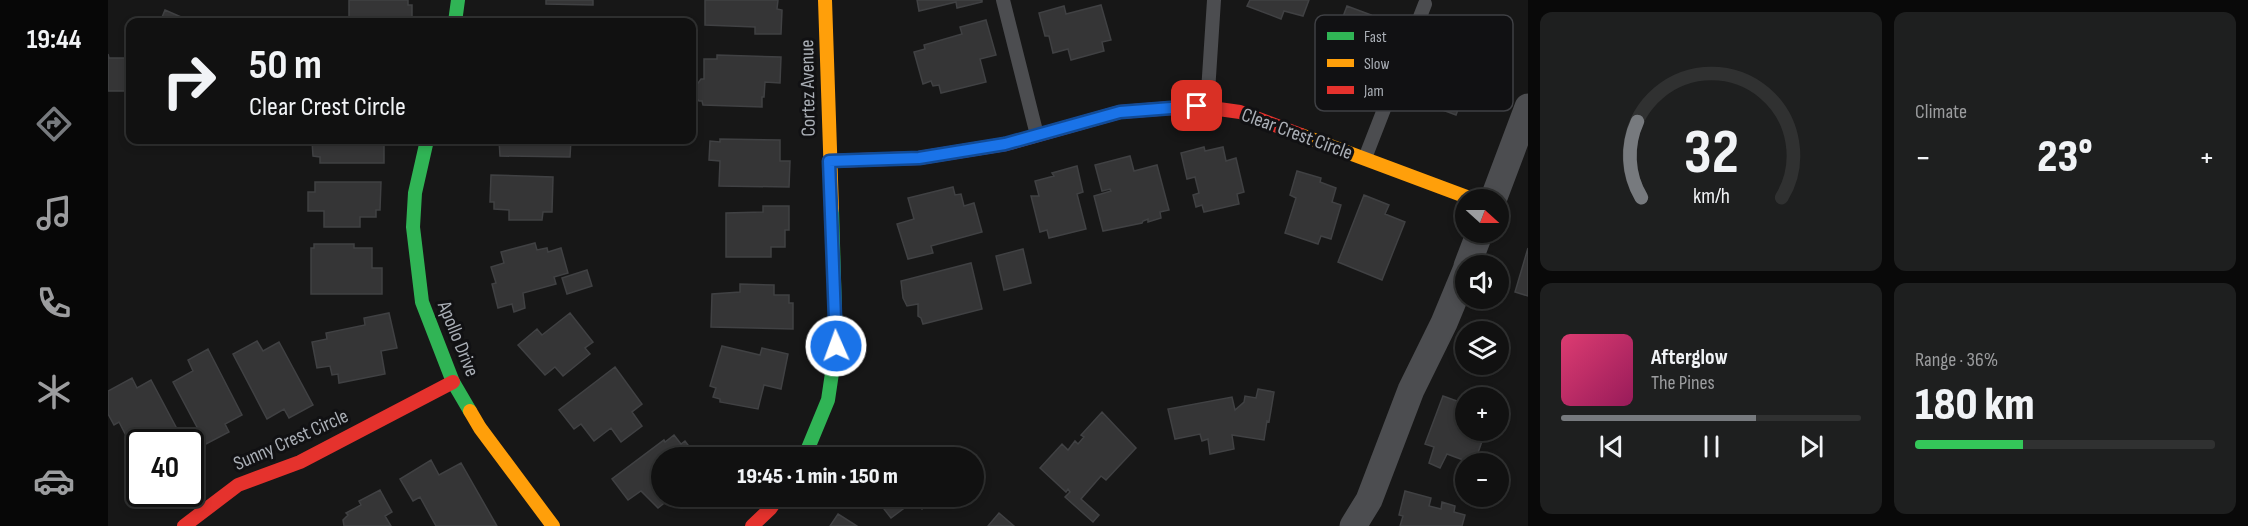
<!DOCTYPE html>
<meta charset="utf-8">
<style>
:root{--surface:#111;--page:#1e1f1f;--text:#f1f3f6;--muted:#9c9d9f;--line:#303131;--accent:#777a7e}
body{margin:0;font-family:"Sofia Sans Condensed",sans-serif;background:var(--page);color:var(--text);height:100vh;display:flex;flex-direction:column;font-size:22px;white-space:nowrap}
*{box-sizing:border-box;margin:0}
p{font-size:20px;color:var(--muted)}
.icon{flex:none;width:33px;height:33px;fill:none;stroke:currentColor;stroke-width:2;stroke-linecap:round;stroke-linejoin:round}
.map{position:relative;flex:1;overflow:hidden}
.panel{display:flex;flex-direction:column;gap:12px;padding:12px;background:#090909;width:720px}
.panel>*{flex:none}
.top-card{position:absolute;left:18px;top:18px;width:570px;height:126px;border-radius:12px;box-shadow:0 3px 9px #0003,0 0 0 2px var(--line);background:#111;color:var(--text);overflow:hidden}
.needle{width:39px;rotate:111deg}
.fabs{position:absolute;left:1347px;top:189px;display:grid;gap:12px}
.fabs a{display:grid;place-items:center;width:54px;height:54px;border-radius:50%;background:var(--surface);box-shadow:0 3px 9px #0003,0 0 0 2px var(--line);font-size:30px}
.speed{position:absolute;left:18px;top:429px;display:flex;gap:12px;font-size:30px;font-weight:700;text-align:center}
.speed>*{display:grid;place-content:center;width:78px;height:78px;border-radius:50%;background:var(--surface);box-shadow:0 3px 9px #0003,0 0 0 2px var(--line);line-height:1}
.speed .limit{border:3px solid #111;border-radius:9px;background:#fff;color:#111}
.pin{position:absolute;display:grid;place-items:center;width:51px;height:51px;color:#fff;margin:-26px;border-radius:12px;box-shadow:0 3px 9px #0006}
.me{position:absolute;width:66px;margin:-33px;rotate:358deg;stroke-linejoin:round;filter:drop-shadow(0 0 4px #0008)}
.turn{display:flex;align-items:center;gap:21px;height:126px;padding:0 24px;font-size:27px}
.turn .icon{width:78px;height:78px;stroke-width:2.5}
.turn b{display:block;font-size:42px;line-height:51px}
.big{font-size:45px;font-weight:800;line-height:1.1}
.panel .card{flex:1;display:flex;flex-direction:column;justify-content:center;gap:9px;min-width:0;padding:0 21px;border-radius:12px;background:var(--page)}
.panel .dial{align-items:center;gap:0}
.dial svg{height:156px;overflow:visible;fill:none;stroke:var(--line);stroke-width:7;stroke-linecap:round;text-anchor:middle}
.dial text{fill:var(--text);stroke:none}
.song{display:flex;align-items:center;gap:18px}
.cover{width:72px;height:72px;border-radius:9px;background:linear-gradient(135deg,hsl(340 70% 55%),hsl(330 70% 35%))}
.played{height:6px;border-radius:3px;background:linear-gradient(90deg,var(--accent) 65%,var(--line) 65%)}
.keys{display:flex;justify-content:space-around;direction:ltr}
.heat{display:flex;justify-content:space-between;align-items:center;font-size:33px;direction:ltr}
.charge{height:9px;border-radius:4px;background:linear-gradient(90deg,#34c759 36%,var(--line) 0)}
.panel .tiles{flex:1;display:grid;gap:12px;grid-template-columns:repeat(2,1fr)}
.trip{position:absolute;left:543px;top:447px;width:333px;height:60px;border-radius:30px;background:var(--surface);box-shadow:0 3px 9px #0003,0 0 0 2px var(--line);font-weight:800;line-height:60px;text-align:center}
main{display:flex;flex:1;min-height:0}
.tab-bar{display:flex;flex-direction:column;width:108px;justify-content:space-around;align-items:center;background:#070707;color:var(--muted)}
.tab-bar .icon{width:42px;height:42px}
.tab-bar .selected{color:var(--accent)}
.tab-bar b{font-size:27px;color:var(--text)}
.map>svg:first-child{display:block}
</style>
<main>
<nav class="tab-bar">
<b>19:44</b>
<svg class="icon selected" aria-label="directions" viewBox="0 0 24 24"><path d="M12 3l9 9-9 9-9-9zM9 14v-3h6M13 9l2 2-2 2"/></svg>
<svg class="icon" aria-label="music" viewBox="0 0 24 24"><path d="M9 18V5l10-2v13"/><circle cx="6" cy="18" r="3"/><circle cx="16" cy="16" r="3"/></svg>
<svg class="icon" aria-label="phone" viewBox="0 0 24 24"><path d="M5 4h4l2 5-3 2q2 4 5 5l2-3 5 2v4C11 20 4 13 5 4z"/></svg>
<svg class="icon" aria-label="climate" viewBox="0 0 24 24"><path d="M12 3v18M4 7l16 10M4 17L20 7"/></svg>
<svg class="icon" aria-label="car" viewBox="0 0 24 24"><path d="M5 17H2v-5l4-1 3-4h7l3 4 3 1v5h-3M9 17h6M6 11h13"/><circle cx="7" cy="17" r="2"/><circle cx="17" cy="17" r="2"/></svg>
</nav>
<div class="map">
<svg width="1420" height="526" viewBox="0 0 1420 526">
<rect width="100%" height="100%" fill="#171717"/>
<!-- building -->
<path fill="#353536" stroke="#404143" stroke-width="1.5" d="M241,0H300V5H304V22H241Z
M438,0H485V5L438,4Z
M597,0H670L669,9L674,10L673,34H647V27L597,25Z
M809,0H874V2L849,8L848,2L811,11Z
M1142,0H1201L1195,16L1176,11L1173,19L1139,6Z
M993,5L1003,40L994,42L996,51L963,60L960,49L945,53L941,36H937L931,13L956,6L958,14Z
M1239,6L1263,15L1261,19L1277,25L1272,39L1281,43L1269,75L1261,72L1252,91L1220,79L1237,33L1230,30Z
M57,10L73,17L71,22H52Z
M878,20L888,55L872,59L878,82L833,93L831,85L825,86L823,81L815,84L806,52L817,49L816,45L854,34L852,27Z
M1349,38L1373,48L1348,115L1316,103L1314,110L1303,106L1328,42L1346,48Z
M0,54L1,58H19V65H22V77L19,76V91H0Z
M609,55L673,57L672,83L657,82L656,97H654V107L595,105L594,101H591L587,96V87L593,79H596V59H609Z
M612,139L672,140V161H682L681,187L611,186L612,161L601,160L602,141L612,142Z
M212,140H276V163H212V157L205,156L204,141H212Z
M391,140H463L462,157L392,156Z
M1096,147L1097,151L1115,147L1118,161L1128,158L1136,192L1129,194L1131,204L1096,212L1094,205L1088,207L1085,195L1091,193L1087,177L1079,179L1073,153Z
M1022,156L1026,171L1049,165L1061,210L1052,212L1053,218L1040,222V219L1035,221L1034,223L995,231L986,196L1003,191L1002,189L994,191L987,165Z
M969,166L975,192L969,194L978,229L941,238L939,230L932,232L923,196H931L927,181L946,176L944,173Z
M1189,171L1213,178L1212,182L1228,188L1224,202L1233,205L1223,239L1213,236L1210,244L1177,233L1188,198L1182,195Z
M383,175L445,177L444,212H435L434,220H401V210L386,209V202H382Z
M207,182H273L272,210H268V217H252V227H216V211H200V192H207Z
M845,187L847,195L853,194L856,206L866,203L874,232L823,246L825,253L800,259L789,224L806,219L800,198Z
M1256,195L1281,205L1277,214L1297,222L1274,280L1230,262Z
M655,206H681V230H677V247H663V257H618V213L655,212Z
M427,243L429,250L439,248L440,252L453,248L460,273L446,277L448,284L415,293L417,308L406,312L404,304L390,308L384,284L388,283L383,267L396,263L393,252Z
M206,244H246V248H264V268H274V294H203V248H206Z
M1420,248V296L1407,292Z
M915,249L923,283L896,290L888,256Z
M863,263L874,309L815,324L813,318L810,316V304L799,306L795,298L793,281Z
M479,270L484,286L459,294L454,278Z
M632,284L666,285V295H681V303H685V329L603,327L604,294L632,292Z
M281,313L289,348L273,351L277,374L231,383L230,374L224,375L222,366L209,368L204,342L219,339L218,333L257,325L256,318Z
M462,313L485,342L477,348L482,354L455,376L447,367L437,375L410,345L429,329L434,335Z
M149,341L155,351L171,342L205,405L181,418L176,409L159,419L125,354Z
M614,346L652,355L654,348L680,354L673,389L656,385L650,409L612,402V399L605,397L608,388L602,386Z
M100,349L134,415L117,424L121,432L98,444L65,382L85,371L80,360Z
M507,367L534,404L524,412L534,426L513,442L503,428L486,441L473,424L466,429L451,410Z
M24,378L29,388L43,380L76,442H32V456L29,457L11,422L6,425L0,414V391Z
M1150,389L1166,392L1161,422L1159,421L1156,440L1124,435L1126,449L1102,454L1100,439L1094,441L1092,434L1067,439L1060,409L1124,397L1127,410L1136,402L1137,396L1148,398Z
M1362,391L1379,398H1359Z
M1335,396L1357,404L1358,403V430H1378L1366,464L1339,454L1332,468L1321,463L1326,447L1317,444Z
M994,412L1028,448L998,480L993,476L973,499L991,515L985,522L957,497L962,492L960,489L958,492L932,468L954,444L960,450L967,441L970,444L976,437L973,435Z
M566,435L573,444L577,441L586,453L581,458H554V496H565L550,508L533,491L520,500L504,479L556,440L557,442Z
M323,460L331,475L353,463L389,526H328L312,497L305,501L292,479Z
M866,466L875,482L866,489Z
M272,490L284,512L277,516L283,526H236L235,520L240,515L238,513L253,505L251,501Z
M1297,491L1323,498L1321,506L1333,509L1334,502L1347,506L1346,512L1357,515L1354,526H1292L1295,516L1291,515Z
M766,496H830L814,509L807,500L783,518Z
M891,513L906,526H880Z
M730,514L749,526H722Z"/>
<g fill="none" stroke-linecap="round" stroke-linejoin="round">
<!-- lane -->
<path stroke="#4c4d50" stroke-width="14" d="M895,0L929,135
M1099,107L1106,0
M1257,158L1317,4"/>
<!-- street -->
<path stroke="#4c4d50" stroke-width="27" d="M1385,200L1420,107
M1359,266L1372,232
M1245,526L1261,500L1303,390L1336,323L1358,270"/>
<!-- fast -->
<path stroke="#30b455" stroke-width="14" d="M347,22L350,0
M319,140L307,193L305,227L314,302L345,382L362,411
M696,458L720,400L728,346L724,209"/>
<!-- slow -->
<path stroke="#ff9f0a" stroke-width="14" d="M717,0L724,209
M1193,135L1367,200
M362,411L372,428L445,526"/>
<!-- jam -->
<path stroke="#e5322d" stroke-width="14" d="M721,161L811,158L898,144L1012,112L1089,106L1132,112L1193,135
M76,526L130,485L192,462L345,382
M644,526L662,509L671,496"/>
</g>
<g fill="none" stroke-linecap="round" stroke-linejoin="round">
<defs>
<path id="route" d="M728,346L721,161L811,158L897,144L1012,112L1089,106"/>
</defs>
<!-- route casing -->
<use href="#route" stroke="#114b97" stroke-width="15"/>
<!-- route -->
<use href="#route" stroke="#1a73e8" stroke-width="10"/>
</g>
<g text-anchor="middle" dominant-baseline="central" stroke-width="6" stroke-linejoin="round" paint-order="stroke">
<!-- street labels -->
<g font-size="20" fill="#aaafb6" stroke="#111113">
<text transform="translate(700 88) rotate(-91)">Cortez Avenue</text>
<text transform="translate(1189 134) rotate(20)">Clear Crest Circle</text>
<text transform="translate(350 339) rotate(68)">Apollo Drive</text>
<text transform="translate(183 440) rotate(-24)">Sunny Crest Circle</text>
</g>
</g>
<!-- legend -->
<rect x="1207" y="15" width="198" height="96" rx="9" fill="#111113" stroke="#3f4044" stroke-width="1.5"/>
<rect x="1219" y="32" width="27" height="8" fill="#30b455"/>
<rect x="1219" y="59" width="27" height="8" fill="#ff9f0a"/>
<rect x="1219" y="86" width="27" height="8" fill="#e5322d"/>
<g font-size="16" fill="#aaafb6">
<text x="1256" y="42">Fast</text>
<text x="1256" y="69">Slow</text>
<text x="1256" y="96">Jam</text>
</g>
</svg>
<div class="fabs">
<a><svg class="needle" viewBox="-14 -14 28 28"><path d="M0-13l5 13h-10z" fill="#e53935"/><path d="M0 13l5-13h-10z" fill="#9c9d9f"/></svg></a>
<a><svg class="icon" aria-label="sound" viewBox="0 0 24 24"><path d="M4 9h4l5-4v14l-5-4H4zM17 9q2 3 0 6"/></svg></a>
<a><svg class="icon" aria-label="layers" viewBox="0 0 24 24"><path d="M12 4l9 5-9 5-9-5zM3 14l9 5 9-5"/></svg></a>
<a>+</a>
<a>−</a>
</div>
<div class="speed"><div class="limit">40</div></div>
<div class="pin" style="left:1089px;top:106px;background:#d93025"><svg class="icon" aria-label="arrive" viewBox="0 0 24 24"><path d="M6 21V4h12l-3 4 3 4H6"/></svg></div>
<svg class="me" style="left:728px;top:346px" viewBox="-20 -20 40 40"><circle r="17" fill="#1a73e8" stroke="#fff" stroke-width="3"/><path d="M0-11L8 9 0 5-8 9z" fill="#fff"/></svg>
<div class="trip">19:45 · 1 min · 150 m</div>
<div class="top-card">
<div class="turn"><svg class="icon" aria-label="right" viewBox="0 0 24 24"><path d="M7 20v-9h11M14 6l5 5-5 5"/></svg><div><b>50 m</b>Clear Crest Circle</div></div>
</div>
</div>
<section class="panel">
<div class="tiles">
<div class="card dial"><svg viewBox="0 0 100 80">
<path d="M14 69A42 42 0 1 1 86 69"/>
<path d="M14 69A42 42 0 0 1 12 30" stroke="#777a7e"/>
<text x="50" y="56" font-size="32" font-weight="700">32</text>
<text x="50" y="72" font-size="11">km/h</text>
</svg></div>
<div class="card"><p>Climate</p>
<div class="heat"><a>−</a><b class="big">23°</b><a>+</a></div>
</div>
<div class="card">
<div class="song"><i class="cover"></i><div><b>Afterglow</b><p>The Pines</p></div></div>
<div class="played"></div>
<div class="keys"><svg class="icon" aria-label="previous" viewBox="0 0 24 24"><path d="M18 5L8 12l10 7zM5 5v14"/></svg><svg class="icon" aria-label="pause" viewBox="0 0 24 24"><path d="M8 5v14M16 5v14"/></svg><svg class="icon" aria-label="next" viewBox="0 0 24 24"><path d="M6 5l10 7-10 7zM19 5v14"/></svg></div>
</div>
<div class="card"><p>Range · 36%</p><b class="big">180 km</b><div class="charge"></div></div>
</div>
</section>
</main>
